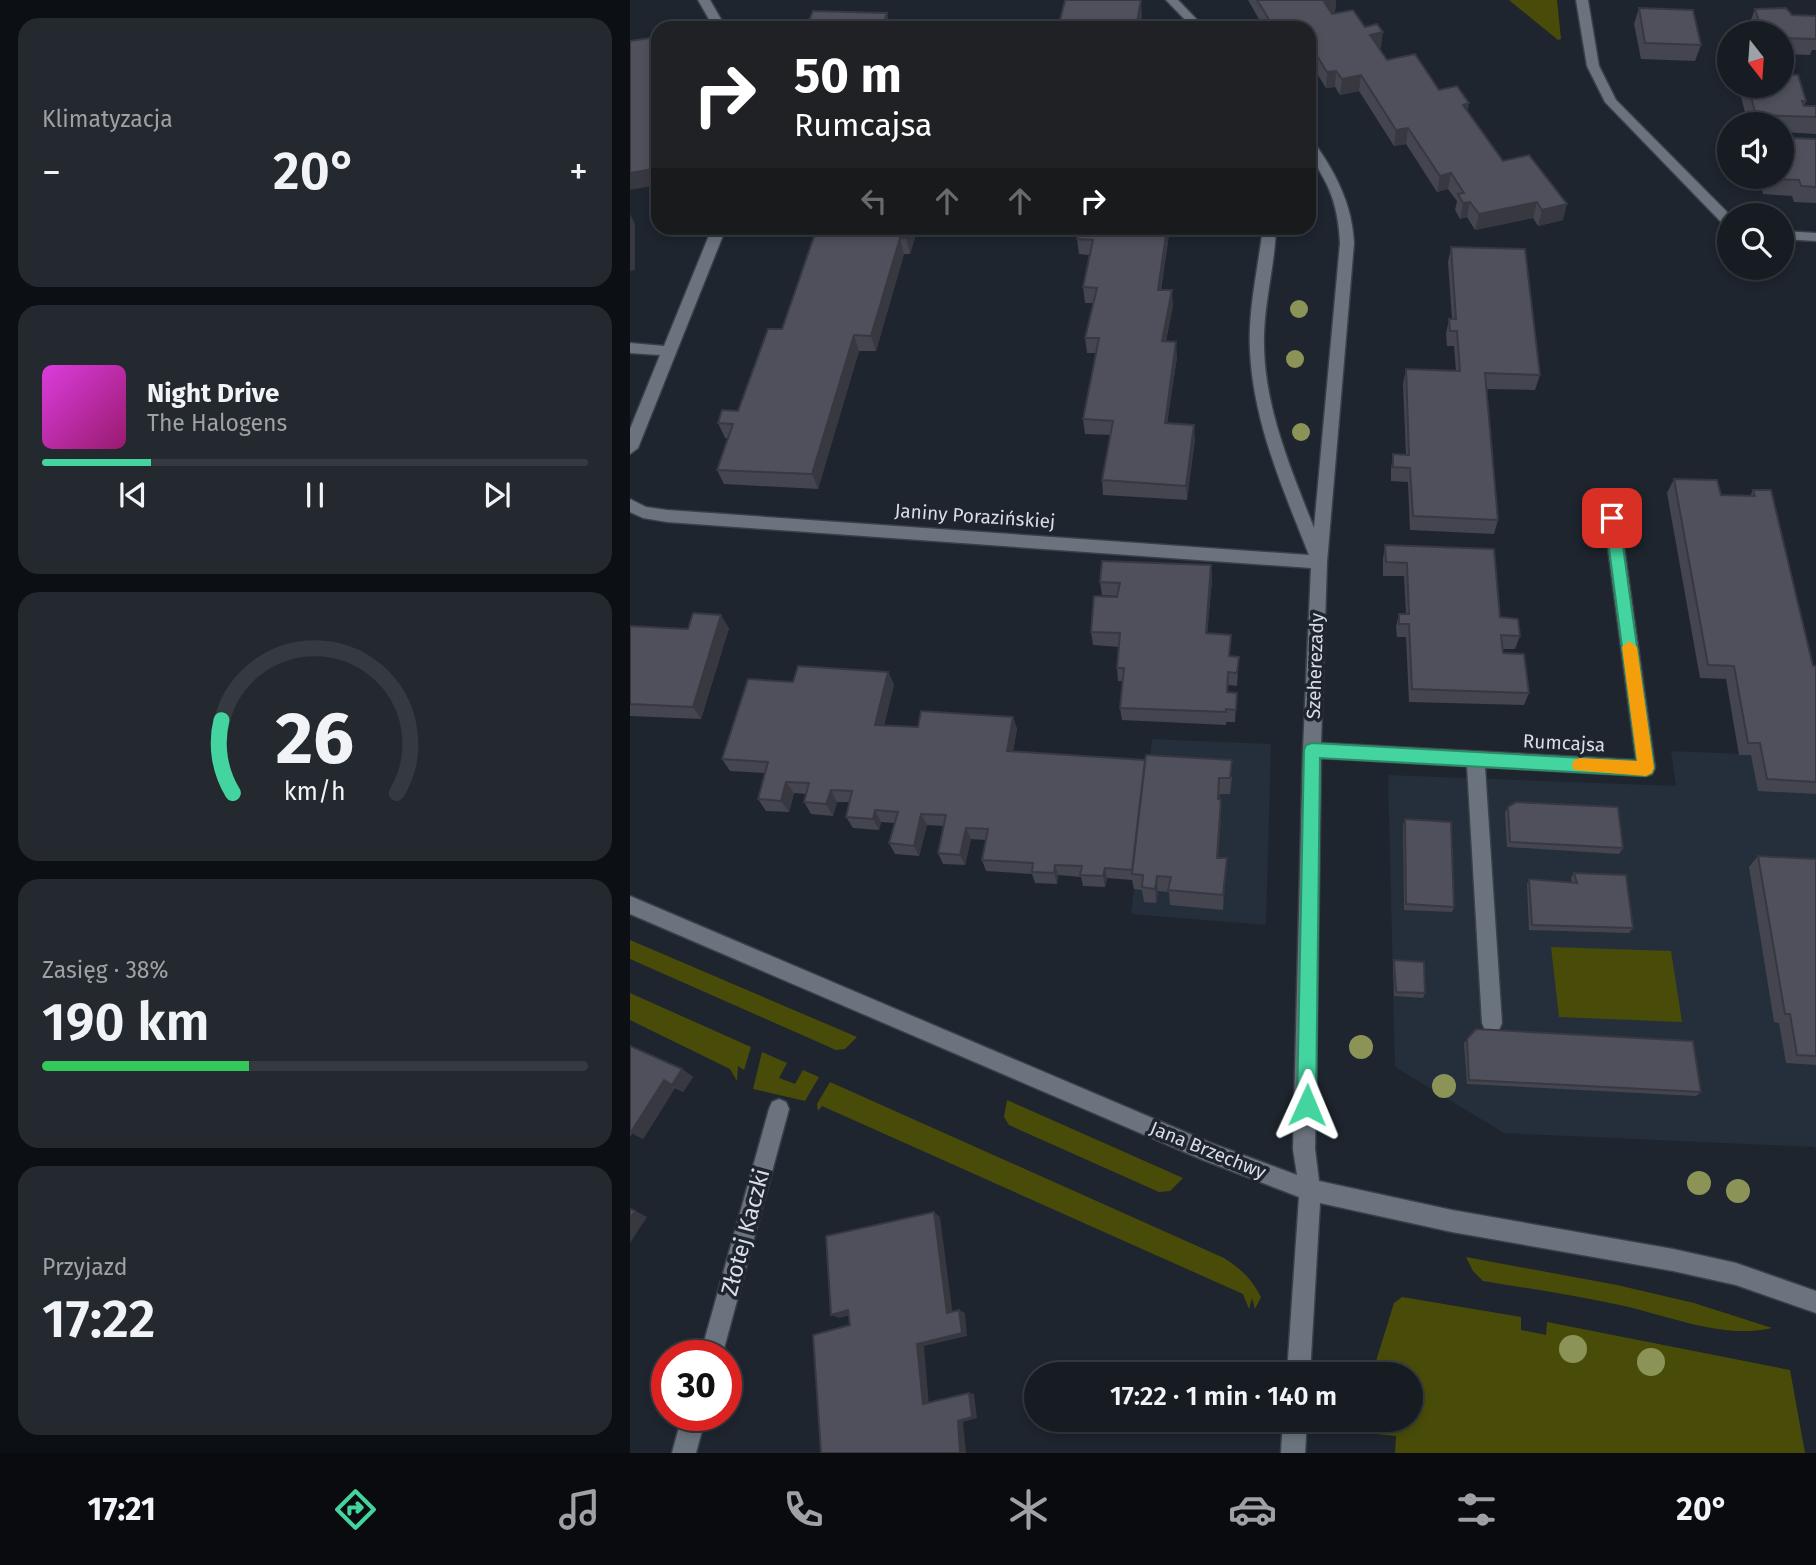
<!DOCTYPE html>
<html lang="pl">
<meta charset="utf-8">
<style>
:root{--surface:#161c22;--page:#23292f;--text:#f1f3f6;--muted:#9ea1a5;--line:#353a40;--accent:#44d49f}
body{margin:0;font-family:"Fira Sans",sans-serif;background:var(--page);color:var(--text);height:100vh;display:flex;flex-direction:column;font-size:26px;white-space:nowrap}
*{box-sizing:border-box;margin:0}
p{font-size:23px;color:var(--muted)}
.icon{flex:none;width:38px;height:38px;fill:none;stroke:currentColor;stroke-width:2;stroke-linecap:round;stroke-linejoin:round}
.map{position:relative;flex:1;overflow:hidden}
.details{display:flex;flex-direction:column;gap:18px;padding:18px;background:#0c0f13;width:630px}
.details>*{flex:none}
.hud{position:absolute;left:21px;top:21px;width:665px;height:214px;border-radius:21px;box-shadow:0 4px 10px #0003,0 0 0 2px var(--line);background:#202124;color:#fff;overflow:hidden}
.needle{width:46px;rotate:163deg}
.tools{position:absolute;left:1087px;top:21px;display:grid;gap:14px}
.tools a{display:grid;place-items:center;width:77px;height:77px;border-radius:50%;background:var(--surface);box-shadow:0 4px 10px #0003,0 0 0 2px var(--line);font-size:35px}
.speed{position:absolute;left:21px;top:1340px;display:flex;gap:14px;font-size:35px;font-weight:700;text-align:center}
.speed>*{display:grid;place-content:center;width:91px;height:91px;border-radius:50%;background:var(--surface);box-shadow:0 4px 10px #0003,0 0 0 2px var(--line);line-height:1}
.speed .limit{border:10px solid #d22;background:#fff;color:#111}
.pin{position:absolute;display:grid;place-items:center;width:60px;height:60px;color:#fff;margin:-30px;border-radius:14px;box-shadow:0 4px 10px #0006}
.me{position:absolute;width:77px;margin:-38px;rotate:1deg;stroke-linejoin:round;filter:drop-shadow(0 0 5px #0008)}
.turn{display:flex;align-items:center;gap:24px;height:147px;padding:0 28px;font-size:32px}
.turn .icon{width:91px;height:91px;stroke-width:2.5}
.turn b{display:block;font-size:49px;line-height:60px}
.lanes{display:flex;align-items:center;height:66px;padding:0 28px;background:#0003;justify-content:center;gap:35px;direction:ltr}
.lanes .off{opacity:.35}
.big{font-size:52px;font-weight:600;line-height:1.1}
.details .tile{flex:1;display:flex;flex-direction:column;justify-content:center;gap:10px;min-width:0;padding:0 24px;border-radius:21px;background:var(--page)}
.details .dial{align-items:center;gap:0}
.dial svg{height:182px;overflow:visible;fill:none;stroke:var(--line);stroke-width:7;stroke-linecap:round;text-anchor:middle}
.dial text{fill:var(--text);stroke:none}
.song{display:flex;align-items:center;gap:21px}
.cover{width:84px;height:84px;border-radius:10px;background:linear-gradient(135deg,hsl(300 70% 55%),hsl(320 70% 35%))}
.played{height:7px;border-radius:4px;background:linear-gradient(90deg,var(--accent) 20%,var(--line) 20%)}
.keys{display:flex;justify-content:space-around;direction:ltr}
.heat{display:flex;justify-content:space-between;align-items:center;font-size:38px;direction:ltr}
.charge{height:10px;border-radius:5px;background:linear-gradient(90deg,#34c759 38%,var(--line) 0)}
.trip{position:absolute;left:394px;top:1362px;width:399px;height:70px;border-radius:35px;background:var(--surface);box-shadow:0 4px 10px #0003,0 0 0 2px var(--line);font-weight:600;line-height:70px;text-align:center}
.tabs{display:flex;height:112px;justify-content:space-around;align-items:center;background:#090b0e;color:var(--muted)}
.tabs .icon{width:49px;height:49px}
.tabs .selected{color:var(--accent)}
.tabs b{font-size:32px;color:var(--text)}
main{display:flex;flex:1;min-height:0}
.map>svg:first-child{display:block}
</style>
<main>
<section class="details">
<div class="tile"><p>Klimatyzacja</p>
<div class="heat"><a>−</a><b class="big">20°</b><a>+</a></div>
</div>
<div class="tile">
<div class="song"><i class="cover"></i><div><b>Night Drive</b><p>The Halogens</p></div></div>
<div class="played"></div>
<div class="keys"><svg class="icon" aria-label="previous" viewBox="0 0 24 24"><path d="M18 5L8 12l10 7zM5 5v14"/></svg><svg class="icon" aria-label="pause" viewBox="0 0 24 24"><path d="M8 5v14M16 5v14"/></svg><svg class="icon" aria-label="next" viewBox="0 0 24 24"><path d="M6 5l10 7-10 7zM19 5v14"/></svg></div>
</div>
<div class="tile dial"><svg viewBox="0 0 100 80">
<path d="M14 69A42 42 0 1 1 86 69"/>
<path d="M14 69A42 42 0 0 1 9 37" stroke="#44d49f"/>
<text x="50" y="56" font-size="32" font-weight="700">26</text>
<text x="50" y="72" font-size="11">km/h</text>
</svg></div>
<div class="tile"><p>Zasięg · 38%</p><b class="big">190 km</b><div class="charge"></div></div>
<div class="tile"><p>Przyjazd</p><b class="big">17:22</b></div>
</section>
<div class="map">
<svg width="1186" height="1453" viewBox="0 0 1186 1453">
<rect width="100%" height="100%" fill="#1e252e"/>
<!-- built -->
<path fill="#242f3b" d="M522,739L641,744L636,925L501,914Z
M1041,751L1186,757V1153L1185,1147L874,1133L765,1067L758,775L1046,786Z"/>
<!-- green -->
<path fill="#494c09" d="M879,0H927L931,39L928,40Z
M0,940L227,1037L215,1049L206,1050L0,959Z
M921,947L1041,951L1052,1022L929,1017Z
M0,993L121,1047L114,1070L108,1066L107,1081L100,1069L0,1020Z
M132,1052L157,1063L149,1078L165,1084L173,1070L189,1077L175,1101L123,1089Z
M200,1082L594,1258C611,1269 621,1278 631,1297L625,1309L622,1298L619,1309L613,1294L192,1106L188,1111L187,1104Z
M377,1100L553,1178L540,1191L529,1192L379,1125L374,1117Z
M836,1257L987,1285L1064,1303L1142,1328C1091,1340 1036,1314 985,1304C942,1295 897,1288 853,1281L843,1271Z
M772,1297L891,1317V1330L916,1335L917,1322L1160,1370L1175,1453H765L766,1436L736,1433L737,1419H780V1374H742L764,1303Z"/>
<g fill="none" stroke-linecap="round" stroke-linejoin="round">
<defs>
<path id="minor" d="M68,0H80L96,28H84Z
M536,0H548L575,28H563Z
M946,0H958L969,66L986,100L1100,215L1099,226L1094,225L975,102L957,66Z
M679,140L683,141C706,173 722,204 724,243L697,562L691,743L1006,760L974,518L982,512L990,518L1025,768L1022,774L1016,776L855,767L872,1023L869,1030L862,1033L855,1030L852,1023L837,766L691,758L685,1149L689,1181L822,1210L1043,1249L1106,1263L1186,1291V1313L1106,1285L1043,1271L822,1232L690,1203L680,1374H657L669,1197L573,1160L0,914V896L581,1143L667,1175L663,1149L673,750L681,568L37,522L13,518L0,512V499L16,507L37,510L679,555C653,489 623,422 620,350C618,310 628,268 633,228H646C645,263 635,299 634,335C632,402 660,467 684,528L710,243C709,223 706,205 698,187C691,171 679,158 679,140Z
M82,228H96L8,448L0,454V429L30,355L0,353V343L34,346Z
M1152,231L1186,233V241L1152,239Z
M149,1099L156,1102L159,1109L92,1356H70L139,1109L142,1102Z
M52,1416H76L66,1453H42Z
M653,1419H677L675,1453H651Z"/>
</defs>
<!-- minor casing -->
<use href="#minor" stroke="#3a4047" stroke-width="3"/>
<!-- minor -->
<use href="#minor" fill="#6b747e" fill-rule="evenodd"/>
</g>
<!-- trees -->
<g fill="#8b9357">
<circle cx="669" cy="309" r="9"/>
<circle cx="665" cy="359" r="9"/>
<circle cx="671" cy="432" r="9"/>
<circle cx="731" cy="1047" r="12"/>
<circle cx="814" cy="1086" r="12"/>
<circle cx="1069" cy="1183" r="12"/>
<circle cx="1108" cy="1191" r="12"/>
<circle cx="943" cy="1349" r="14"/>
<circle cx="1021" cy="1362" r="14"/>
</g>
<!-- wall -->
<path fill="#44454e" d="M618,0H706L705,12L701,13L751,48L749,49L757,60L809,90L837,111L873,161L933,220L908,226L903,218L845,230L837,217L830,219L825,210L827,201L818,189L807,192L776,144L764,146L729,91L710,95L705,87L696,88L679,61V28H634Z
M1009,8L1071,45L1065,61L1011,59L1004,24Z
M1125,9L1162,15L1186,16V50H1182L1180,55L1152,54V33H1122L1119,25Z
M1110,86H1152L1176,101L1174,106H1186V134L1152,132V124H1118L1109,89Z
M1163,138L1186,139V203L1164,202L1162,196L1133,194L1128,177H1152Z
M187,228H288L280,254H274L246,351H229L188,489L94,484L87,470L98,438H95L88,423L108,411L152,329Z
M465,228H539V235L531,290L543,305L536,341L547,357L537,423L565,439L557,500L473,495L472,480L480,435L455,434L453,419L466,353H457L455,338L464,303H455L453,287L459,255L449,254L447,239Z
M821,247L910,375L905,390L856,389L868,520L864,534L780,530L778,482L761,481V469L763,454L776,455L773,384L776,369L826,371L824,346H817L816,334L819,319H822L818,262Z
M1044,479L1091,495L1120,496L1123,490L1183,666H1186V794L1128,791L1121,755H1109L1096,679L1070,678L1037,493Z
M755,545L870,617L890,636L885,649H872L873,653L899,693L894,705L779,702L776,637H767L766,627L769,614H776L774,576H753V559Z
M581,565L582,579L577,634L600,656L609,657L607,686L598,685V693H607L605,722H596V725L492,720L490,708L493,681H488L487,668L489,647L463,645L461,632L488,596L472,595L470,582Z
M0,626L58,629L99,628L71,719L0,716Z
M258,672L264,685L254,725L288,727L383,717L387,729L383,751L602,777L600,794H590L589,800H591V816L588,858H597L593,910L540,905L539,892L528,891L526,903L514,902L512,890L504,889L502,880L477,878L475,887L453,886L451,877L428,875L427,884L405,883L402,874L356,871L352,860L356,840L341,839L335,865L313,864L308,853L313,826L297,825L289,856L265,854L259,843L265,823L251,822L249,830L223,828L216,817L219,802H207L203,816L181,814L174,802L176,794L164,793L159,812L136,811L128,799L135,773L100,771L92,759L163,682Z
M878,807L993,848L989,854L877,847L875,813Z
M775,819L824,907L822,912L774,910L773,825Z
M1128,856L1186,859V1065L1156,1063L1149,1023L1144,1022L1119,867Z
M944,873L1003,928L999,933L899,930L897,884L899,879L942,882L941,878Z
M764,960L795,993L793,998L764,996L763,965Z
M837,1039L1071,1092L1066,1096L837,1084L834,1043Z
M0,1046L52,1069L63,1077L53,1092L45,1088L13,1139L2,1133L0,1137Z"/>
<!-- shaded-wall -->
<path fill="#373840" d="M511,0L512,16L510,28H506Z
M692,0H706L705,12L691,15Z
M257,13L261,28H252Z
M666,23V28H643V26Z
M753,32L751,48L738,51L740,35Z
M20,38L27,54L28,104L22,91Z
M706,71L705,87L696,88L697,72Z
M731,75L729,91L710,95L712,79Z
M839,103L836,119L833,105Z
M778,128L776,144L764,146L766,130Z
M28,168V185L0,190V173Z
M821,173L818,189L807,192L810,176Z
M840,202L837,217L830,219L833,203Z
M907,202L903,218L845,230L849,214Z
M937,204L933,220L908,226L912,210Z
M0,214L5,224V270L0,271Z
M279,228H288L280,254L276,238Z
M537,228H539V235L528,305V290Z
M270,238L274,254L246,351L241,336Z
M542,290L543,305L533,356L532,341Z
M224,335L229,351L188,489L182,474Z
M546,342L547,357L535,438V423Z
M564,425L565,439L557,500L556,486Z
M581,565L582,579L576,647V633Z
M91,615L99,628L71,719L63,707Z
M258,672L264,685L251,737L245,725Z
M383,717L387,729L381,763L377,751Z
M156,782L164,793L159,812L151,801Z
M201,790L207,802L203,816L196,804Z
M591,800V816L587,873V858Z
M245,810L251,822L249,830L243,819Z
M291,814L297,825L289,856L284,846Z
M336,828L341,839L335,865L330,855Z
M597,858L596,874L593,910V895Z
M425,865L428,875L427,884L424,873Z
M475,868L477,878L475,887L473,876Z
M527,876L528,891L526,903L525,889Z
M52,1069L63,1077L53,1092L42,1085Z
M34,1080L45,1088L13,1139L1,1132Z
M0,1208L17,1217L0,1243Z
M304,1212L310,1217L323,1316L317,1313Z
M218,1310L226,1314L209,1318L201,1315Z
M329,1310L335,1313L337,1336L294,1346L299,1406L293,1404L287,1344Z
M339,1393L344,1394L347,1418L333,1422L336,1453H330L328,1421Z"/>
<!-- building -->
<path fill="#4f505b" stroke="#373840" stroke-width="2" d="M435,0H511L506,28H428Z
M627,0H693L702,14L723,10L735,27L747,24L753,32L740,35L757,60L785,54L809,90L827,86L839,103L833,105L873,161L899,155L937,204L912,210L907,202L849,214L840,202L833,203L828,194L834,193L821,173L810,176L778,128L766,130L731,75L712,79L706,71L697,72L679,43V28H669L666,23L643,26Z
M1009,8L1063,10L1071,45L1015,43Z
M1156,8L1162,15L1186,16V39L1152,38V33H1132L1131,30L1126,28L1125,24L1129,21L1125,9Z
M183,11L257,13L252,28H176Z
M20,38L22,91L28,90V168L0,173V41Z
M1152,74L1168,75L1176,101H1172L1174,106H1186V117L1126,115L1118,86H1152Z
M1163,138L1186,139V187L1171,186L1169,180L1139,179V177H1152V142H1164Z
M187,228H279L276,238H270L241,336L224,335L182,474L87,470L103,424L88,423L92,410L108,411L138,329H152Z
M450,228H537L528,290H542L532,341L546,342L535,423L564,425L556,486L472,480L483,421L453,419L469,338H455L467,288L453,287L463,240L447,239Z
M821,247L895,249L910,375L855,373L868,520L783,516L780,468L763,467V454L779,455L776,369L830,371L827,331H820L819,319H826Z
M1044,479L1087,480L1091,495L1125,496L1123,490H1141L1183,666H1186V782L1137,779L1130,743H1118L1104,666L1078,665Z
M755,545L864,549L870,617L888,619L890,636L871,635L873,653L894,654L899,693L782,689L779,624H769V614H779L777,563L756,562Z
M472,561L581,565L576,633L601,635L599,656L609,657L607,673L598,672L597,692L607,693L606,710L596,709V712L490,708L494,668H487L490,633L461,632L464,596L487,597L490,583L470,582Z
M63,613L91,615L63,707L0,704V626L58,629Z
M168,666L258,672L245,725L288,727L291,711L383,717L377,751L515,760L502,870L475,868L473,876L450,875L452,866L425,865L424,873L402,872L403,863L352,860L358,829L336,828L330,855L308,853L316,815L291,814L284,846L259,843L268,812L245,810L243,819L216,817L222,791L201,790L196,804L174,802L179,783L156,782L151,801L128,799L138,762L92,759L118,679L163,682Z
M516,755L602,760L600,778H589L588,799L591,800L587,858H597L593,895L538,890L541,877L527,876L525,889L512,887L513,875L502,874Z
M886,802L988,807L993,848L880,842L878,807Z
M775,819L821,822L824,907L776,904Z
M1128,856L1186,859V1056L1167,1055L1160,1014H1155Z
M944,873L996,875L1003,928L902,925L899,879L947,883Z
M764,960L794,962L795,993L766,992Z
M846,1029L1063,1041L1071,1092L839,1080L837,1039Z
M0,1046L52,1069L42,1085L34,1080L1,1132H0Z
M0,1209L5,1211L0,1219Z
M304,1212L317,1313L329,1310L332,1333L287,1344L293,1404L339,1393L342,1417L328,1421L330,1453H191L183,1335L220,1325L218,1310L201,1315L196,1236Z"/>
<!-- route -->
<path fill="#44d49f" stroke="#2c8a67" stroke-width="2" d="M982,512L989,518L1024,768L1022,773L1016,776L690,758L686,1105L684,1111L677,1114L670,1111L667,1105L674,750L676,745L682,743L1007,761L975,518Z"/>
<!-- slow -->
<path fill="#f59e0b" d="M999,641L1007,647L1024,768L1022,773L1016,776L944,770L942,765L944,760L950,758L1007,761L992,647Z"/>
<g text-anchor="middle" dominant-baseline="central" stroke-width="7" stroke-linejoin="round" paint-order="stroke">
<!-- street labels -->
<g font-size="19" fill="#dadee4" stroke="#1e252e">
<text transform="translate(345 516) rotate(4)">Janiny Porazińskiej</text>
<text transform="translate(685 666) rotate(-88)">Szeherezady</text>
<text transform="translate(934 743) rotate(3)">Rumcajsa</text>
<text transform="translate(578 1150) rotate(22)">Jana Brzechwy</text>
</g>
<!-- near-street labels -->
<g font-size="23" fill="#dadee4" stroke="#1e252e">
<text transform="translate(115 1232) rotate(-75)">Złotej Kaczki</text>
</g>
</g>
</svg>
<div class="tools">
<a><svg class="needle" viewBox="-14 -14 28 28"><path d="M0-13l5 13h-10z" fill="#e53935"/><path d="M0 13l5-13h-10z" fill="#9ea1a5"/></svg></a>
<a><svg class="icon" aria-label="sound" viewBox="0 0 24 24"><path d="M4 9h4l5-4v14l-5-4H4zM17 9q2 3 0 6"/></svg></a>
<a><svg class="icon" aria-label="search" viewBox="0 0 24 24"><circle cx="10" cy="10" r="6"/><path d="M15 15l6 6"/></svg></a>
</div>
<div class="speed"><div class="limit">30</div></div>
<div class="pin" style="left:982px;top:518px;background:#d93025"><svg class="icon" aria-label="arrive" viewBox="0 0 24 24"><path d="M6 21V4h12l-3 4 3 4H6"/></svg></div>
<svg class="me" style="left:677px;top:1105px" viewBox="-20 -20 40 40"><path d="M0-17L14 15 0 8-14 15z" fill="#44d49f" stroke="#fff" stroke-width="4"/></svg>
<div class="trip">17:22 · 1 min · 140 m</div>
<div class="hud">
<div class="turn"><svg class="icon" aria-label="right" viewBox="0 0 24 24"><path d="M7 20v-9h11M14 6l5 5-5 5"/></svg><div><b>50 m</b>Rumcajsa</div></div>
<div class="lanes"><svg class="icon off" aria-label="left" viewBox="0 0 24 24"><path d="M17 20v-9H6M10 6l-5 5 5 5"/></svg><svg class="icon off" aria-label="ahead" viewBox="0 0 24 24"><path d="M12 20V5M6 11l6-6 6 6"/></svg><svg class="icon off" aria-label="ahead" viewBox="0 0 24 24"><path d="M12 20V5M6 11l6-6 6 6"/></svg><svg class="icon" aria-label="right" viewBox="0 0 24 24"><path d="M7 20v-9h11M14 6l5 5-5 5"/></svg></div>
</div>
</div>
</main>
<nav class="tabs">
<b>17:21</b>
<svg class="icon selected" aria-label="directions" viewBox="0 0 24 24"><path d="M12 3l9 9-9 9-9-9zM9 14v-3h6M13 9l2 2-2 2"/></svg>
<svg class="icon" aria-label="music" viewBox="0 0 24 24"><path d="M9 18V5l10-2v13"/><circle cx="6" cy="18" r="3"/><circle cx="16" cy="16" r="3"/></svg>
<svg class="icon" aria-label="phone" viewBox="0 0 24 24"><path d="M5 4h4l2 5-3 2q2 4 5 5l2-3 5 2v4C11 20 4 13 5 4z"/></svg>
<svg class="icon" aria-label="climate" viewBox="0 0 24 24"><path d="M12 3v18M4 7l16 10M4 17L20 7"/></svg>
<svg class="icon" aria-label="car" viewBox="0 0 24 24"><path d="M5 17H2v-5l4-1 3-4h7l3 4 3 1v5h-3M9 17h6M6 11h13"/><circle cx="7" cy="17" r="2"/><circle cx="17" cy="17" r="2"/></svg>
<svg class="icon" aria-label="filters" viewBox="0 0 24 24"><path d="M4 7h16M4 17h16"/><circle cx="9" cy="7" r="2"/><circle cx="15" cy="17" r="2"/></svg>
<b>20°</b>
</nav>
